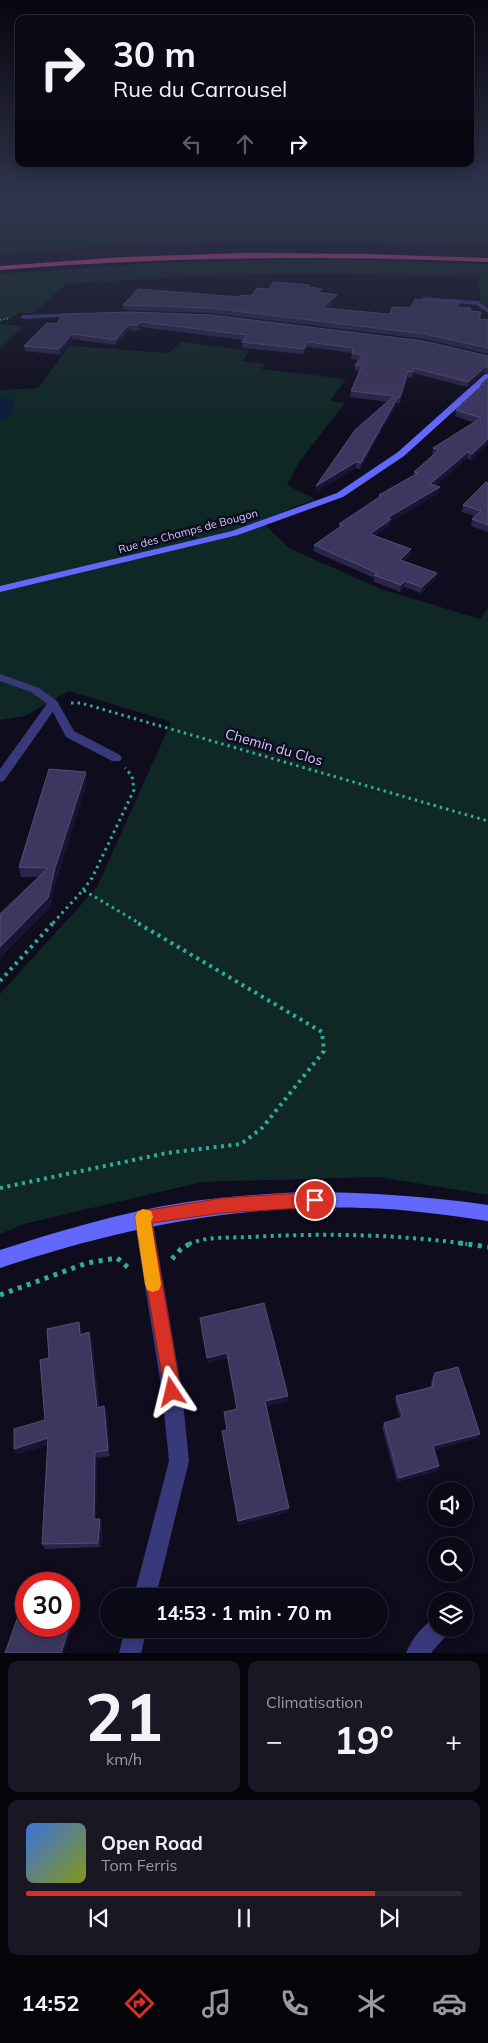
<!DOCTYPE html>
<html lang="fr">
<meta charset="utf-8">
<style>
:root{--surface:#0a0916;--page:#181723;--text:#f1f3f6;--muted:#999aa1;--line:#2a2a35;--accent:#d93025}
body{margin:0;font-family:Mulish,sans-serif;background:var(--page);color:var(--text);height:100vh;display:flex;flex-direction:column;font-size:19px;white-space:nowrap}
*{box-sizing:border-box;margin:0}
p{font-size:16px;color:var(--muted)}
.icon{flex:none;width:28px;height:28px;fill:none;stroke:currentColor;stroke-width:2;stroke-linecap:round;stroke-linejoin:round}
.map{position:relative;height:1653px;overflow:hidden}
.drawer{display:flex;flex-direction:column;gap:8px;padding:8px;background:#06050c;flex:1}
.drawer>*{flex:none}
.hud{position:absolute;left:15px;top:15px;width:459px;height:152px;border-radius:10px;box-shadow:0 2px 12px #0003,0 0 0 1px var(--line);background:#0a0916;color:var(--text);overflow:hidden}
.tools{position:absolute;left:428px;top:1482px;display:grid;gap:10px}
.tools a{display:grid;place-items:center;width:45px;height:45px;border-radius:50%;background:var(--surface);box-shadow:0 2px 12px #0003,0 0 0 1px var(--line);font-size:25px}
.speed{position:absolute;left:15px;top:1572px;display:flex;gap:10px;font-size:25px;font-weight:700;text-align:center}
.speed>*{display:grid;place-content:center;width:65px;height:65px;border-radius:50%;background:var(--surface);box-shadow:0 2px 12px #0003,0 0 0 1px var(--line);line-height:1}
.speed .limit{border:8px solid #d22;background:#fff;color:#111}
.pin{position:absolute;display:grid;place-items:center;width:42px;height:42px;color:#fff;margin:-21px;border:2px solid #fff;border-radius:50%;box-shadow:0 1px 5px #0007}
.me{position:absolute;width:55px;margin:-28px;rotate:350deg;stroke-linejoin:round;filter:drop-shadow(0 0 4px #0008)}
.turn{display:flex;align-items:center;gap:18px;height:105px;padding:0 15px;font-size:22px}
.turn .icon{width:65px;height:65px;stroke-width:2.5}
.turn b{display:block;font-size:35px;line-height:42px}
.lanes{display:flex;align-items:center;height:48px;padding:0 15px;background:#0003;justify-content:center;gap:25px;direction:ltr}
.lanes .off{opacity:.35}
.big{font-size:38px;font-weight:700;line-height:1.1}
.drawer .tile{flex:1;display:flex;flex-direction:column;justify-content:center;gap:8px;min-width:0;padding:0 18px;border-radius:10px;background:var(--page)}
.drawer .dial{align-items:center;gap:0}
.dial b{font-size:65px;line-height:1}
.song{display:flex;align-items:center;gap:15px}
.cover{width:60px;height:60px;border-radius:8px;background:linear-gradient(135deg,hsl(220 70% 55%),hsl(70 70% 35%))}
.played{height:5px;border-radius:2px;background:linear-gradient(90deg,var(--accent) 80%,var(--line) 80%)}
.keys{display:flex;justify-content:space-around;direction:ltr}
.heat{display:flex;justify-content:space-between;align-items:center;font-size:28px;direction:ltr}
.drawer .tiles{flex:1;display:grid;gap:8px;grid-template-columns:1fr 1fr}
.tile:last-child{grid-column:span 2}
.trip{position:absolute;left:100px;top:1588px;width:288px;height:50px;border-radius:25px;background:var(--surface);box-shadow:0 2px 12px #0003,0 0 0 1px var(--line);font-weight:700;line-height:50px;text-align:center}
.tab-bar{display:flex;height:80px;justify-content:space-around;align-items:center;background:#040409;color:var(--muted)}
.tab-bar .icon{width:35px;height:35px}
.tab-bar .active{color:var(--accent)}
.tab-bar b{font-size:22px;color:var(--text)}
.map>svg:first-child{display:block}
</style>
<div class="map">
<svg width="488" height="1653" viewBox="0 0 488 1653">
<rect width="100%" height="100%" fill="#0e0c1d"/>
<!-- green -->
<path fill="#0f2725" d="M0,197H488V246C326,239 162,238 0,255Z
M338,259L488,264V305L481,302L478,277L318,274L195,276L66,284L34,313H19L0,323V274L156,263Z
M0,324L24,326L0,349Z
M182,342L249,351L242,361L266,364L261,369L346,379L330,401L345,403L300,461L287,485L315,499L261,521L289,548L381,589L480,619L488,607V1195L379,1177L202,1182L24,1224L0,1234V994L97,887L171,722L69,691L25,716L0,720V390L38,388L69,346L168,353Z"/>
<!-- water -->
<path fill="#0a1d39" d="M7,397L14,402L10,417L0,422V400Z"/>
<g fill="none" stroke-linecap="round" stroke-linejoin="round">
<!-- path-far4 -->
<path stroke="#2fac9d" stroke-width="1" stroke-dasharray="1 2" stroke-linecap="butt" d="M415,197L488,206
M477,205L488,212
M6,319L10,318"/>
<!-- path-far3 -->
<path stroke="#2fac9d" stroke-width="2" stroke-dasharray="1 2.5" stroke-linecap="butt" d="M0,320L10,318"/>
<!-- path-far2 -->
<path stroke="#2fac9d" stroke-width="3" stroke-dasharray="2.5 4" stroke-linecap="butt" d="M71,703H81L488,821
M83,890L92,878L134,790L132,776L125,768
M53,923L83,890L139,923"/>
<!-- path-far1 -->
<path stroke="#2fac9d" stroke-width="4" stroke-dasharray="3 4.5" stroke-linecap="butt" d="M0,981L54,922
M0,1188L167,1153L241,1144L262,1128L324,1051L322,1032L136,922
M189,1244C207,1236 229,1238 249,1237C322,1233 395,1234 467,1244"/>
<!-- path -->
<path stroke="#2fac9d" stroke-width="5" stroke-dasharray="4 5.5" stroke-linecap="butt" d="M459,1243L488,1247
M172,1259L181,1249L191,1243
M0,1295L87,1263L117,1258L131,1270"/>
<!-- lane -->
<path fill="#38397b" fill-rule="evenodd" d="M53,699L59,703L4,781L0,782V769L49,701Z"/>
<!-- street -->
<path fill="#38397b" fill-rule="evenodd" d="M422,297L478,301L488,308V313L476,305L424,300Z
M79,313L81,314V316L23,319L20,317L23,315Z
M0,674L39,688L57,701L74,731L120,755L122,758L120,761H112L66,737L49,705L31,692L0,681Z
M143,1209L149,1211L152,1217L182,1392L189,1461L156,1596H134L169,1461L162,1392L134,1217L137,1211Z
M436,1618V1629H448L445,1637L431,1653H406C411,1640 423,1624 436,1618Z
M125,1629H147L141,1653H119Z"/>
<!-- secondary -->
<path fill="#6368fc" fill-rule="evenodd" d="M485,374H488V380L404,456L343,497L238,535L0,592V586L232,531L337,493L398,452Z
M303,1192C365,1192 426,1196 488,1205V1221C447,1215 406,1209 364,1208C236,1204 121,1228 0,1268V1250C59,1231 119,1213 181,1203C221,1197 262,1194 303,1192Z"/>
<!-- highway -->
<path fill="#fb47a8" fill-rule="evenodd" d="M244,253L366,254L488,258V262C325,255 163,257 0,270V266L122,257Z"/>
</g>
<!-- wall -->
<path fill="#2a254b" d="M309,285V287L321,293L337,295V300L327,309L390,314L411,308L458,307L470,311L480,319L488,320V354L424,339L211,313L124,310L123,305L251,296L269,289Z
M130,312L488,356V373H484L467,387L413,373L412,378L408,377L400,403H397L360,469L356,468L316,492L388,402L350,397L351,391L359,371L355,370V365L359,360L351,359L352,353L308,347L304,354L242,348V342L243,340L141,327L139,331L129,330L116,345L72,339L60,355L25,351L24,346L56,324Z
M488,378V444L471,460L467,458L435,486L439,493L390,522V525L375,536L410,556L404,561L437,573L436,579L421,593L404,587L400,592L374,582V578L313,551L314,545L339,528V524L378,498L379,495L414,475V472L434,455L432,454L433,448L475,423L455,416L456,410L480,389L481,384Z
M488,483V532L471,526L472,519L475,516L462,512L463,505Z
M87,782L57,878L50,908L38,877H21L19,867Z
M200,1318L288,1396V1401L266,1406L289,1508L288,1512L238,1525L222,1431L227,1430L224,1412L237,1409L227,1358L208,1363Z
M79,1322L81,1329L82,1334L89,1332L92,1339L99,1407L104,1406L107,1413L110,1456L97,1458L96,1519L102,1524L101,1547L45,1549L42,1544L48,1445L17,1454L14,1449L45,1420L49,1358Z
M435,1373L480,1434L478,1438L434,1450L437,1471L397,1482L382,1427L384,1423L400,1418L395,1401L396,1396L430,1388L432,1378Z"/>
<!-- shaded-wall -->
<path fill="#181431" d="M337,295V300L322,314V308Z
M141,322V327L139,331L138,325Z
M128,325L129,330L116,345V340Z
M72,334V339L60,355L59,349Z
M308,342V347L304,354V349Z
M485,367L484,373L467,387L468,382Z
M408,371V377L400,403V397Z
M398,397L397,403L360,469L361,463Z
M488,439V444L471,460L472,454Z
M468,452L467,458L429,491L430,484Z
M356,462V468L316,492V486Z
M440,487L439,493L390,522V525L369,540L370,534L387,518Z
M411,549L410,556L399,566L400,560Z
M437,573L436,579L421,593L422,587Z
M405,581L404,587L400,592L401,585Z
M86,772L87,782L57,878L50,908L0,959V947L55,868Z
M79,1322L81,1329L82,1342L80,1335Z
M89,1332L92,1339L99,1414L97,1408Z
M227,1353V1358L208,1363L207,1358Z
M288,1396V1401L265,1406V1401Z
M104,1406L107,1413L110,1456L108,1450Z
M480,1434L478,1438L431,1451L433,1446Z
M48,1438L51,1444L17,1454L14,1449Z
M95,1452L97,1458L96,1524L94,1519Z
M439,1466L437,1471L397,1482L399,1478Z
M289,1508L288,1512L238,1525V1521Z
M100,1519L102,1524L101,1547L98,1543Z
M74,1601L76,1604L69,1626V1616Z
M70,1625L72,1628L64,1653H61Z"/>
<!-- building -->
<path fill="#3c375f" stroke="#524e78" d="M273,282L309,285L308,287L322,289L318,292L337,295L322,308L390,314L392,307L411,308L415,299L459,302L458,307L471,308L470,311L481,312L479,319L488,320V348L425,334L211,308L123,305L138,289L239,297L241,295L251,296L257,288L269,289Z
M130,312L211,315L424,341L488,356V367H485L468,382L414,368L412,372L408,371L400,397H398L361,463L356,462L316,486L355,430L394,396L351,391L362,366L355,365L363,355L352,353L353,348L308,342L304,349L242,342L247,335L141,322L138,325H128L116,340L72,334L59,349L24,346L47,323L56,324L63,314Z
M488,378V439L472,454L468,452L430,484L440,487L387,518L391,519L370,534L411,549L400,560L437,573L422,587L405,581L401,585L374,575L377,573L314,545L343,525L339,524L381,496L379,495L418,473L414,472L439,450L433,448L481,418L456,410L484,385L481,384Z
M486,482L488,483V525L472,519L481,511L463,505Z
M49,769L86,772L55,868L48,898L0,947V914L48,868L19,867Z
M264,1303L288,1396L265,1401L289,1508L238,1521L222,1431L227,1430L224,1412L237,1409L227,1353L207,1358L200,1318Z
M79,1322L80,1335L89,1332L97,1408L104,1406L108,1450L95,1452L94,1519H100L98,1543L42,1544L48,1438L14,1449V1429L45,1420L40,1360L49,1358L47,1329Z
M458,1367L480,1434L433,1446L439,1466L399,1478L384,1423L403,1417L396,1396L432,1387L435,1373Z
M26,1594V1626H69V1625H70L61,1653H5Z
M69,1599L74,1601L69,1616Z"/>
<!-- sky -->
<linearGradient id="sky" x2="0" y2="1"><stop stop-color="#080710"/><stop offset="0.46" stop-color="#30344c"/><stop offset="1" stop-color="#30344c" stop-opacity="0"/></linearGradient>
<rect width="488" height="428" fill="url(#sky)"/>
<!-- route -->
<path fill="#d93025" stroke="#8d1f18" d="M315,1192L321,1194L323,1200L321,1205L315,1207L222,1213L152,1223L181,1392L178,1399L172,1401L166,1399L135,1217L137,1212L222,1198Z"/>
<!-- slow -->
<path fill="#f59e0b" d="M143,1209L151,1211L153,1217L151,1221L161,1284L159,1290L153,1292L147,1290L145,1284L135,1217L137,1212Z"/>
<g text-anchor="middle" dominant-baseline="central" stroke-width="5" stroke-linejoin="round" paint-order="stroke">
<!-- far-street labels -->
<g font-size="11" fill="#ccc9fe" stroke="#0e0c1d">
<text transform="translate(188 531) rotate(-15)">Rue des Champs de Bougon</text>
</g>
<!-- street labels -->
<g font-size="14" fill="#ccc9fe" stroke="#0e0c1d">
<text transform="translate(274 747) rotate(16)">Chemin du Clos</text>
</g>
</g>
</svg>
<div class="tools">
<a><svg class="icon" aria-label="sound" viewBox="0 0 24 24"><path d="M4 9h4l5-4v14l-5-4H4zM17 9q2 3 0 6"/></svg></a>
<a><svg class="icon" aria-label="search" viewBox="0 0 24 24"><circle cx="10" cy="10" r="6"/><path d="M15 15l6 6"/></svg></a>
<a><svg class="icon" aria-label="layers" viewBox="0 0 24 24"><path d="M12 4l9 5-9 5-9-5zM3 14l9 5 9-5"/></svg></a>
</div>
<div class="speed"><div class="limit">30</div></div>
<div class="pin" style="left:315px;top:1200px;background:#d93025"><svg class="icon" aria-label="arrive" viewBox="0 0 24 24"><path d="M6 21V4h12l-3 4 3 4H6"/></svg></div>
<svg class="me" style="left:172px;top:1392px" viewBox="-20 -20 40 40"><path d="M0-17L14 15 0 8-14 15z" fill="#d93025" stroke="#fff" stroke-width="4"/></svg>
<div class="trip">14:53 · 1 min · 70 m</div>
<div class="hud">
<div class="turn"><svg class="icon" aria-label="right" viewBox="0 0 24 24"><path d="M7 20v-9h11M14 6l5 5-5 5"/></svg><div><b>30 m</b>Rue du Carrousel</div></div>
<div class="lanes"><svg class="icon off" aria-label="left" viewBox="0 0 24 24"><path d="M17 20v-9H6M10 6l-5 5 5 5"/></svg><svg class="icon off" aria-label="ahead" viewBox="0 0 24 24"><path d="M12 20V5M6 11l6-6 6 6"/></svg><svg class="icon" aria-label="right" viewBox="0 0 24 24"><path d="M7 20v-9h11M14 6l5 5-5 5"/></svg></div>
</div>
</div>
<section class="drawer">
<div class="tiles">
<div class="tile dial"><b>21</b><p>km/h</p></div>
<div class="tile"><p>Climatisation</p>
<div class="heat"><a>−</a><b class="big">19°</b><a>+</a></div>
</div>
<div class="tile">
<div class="song"><i class="cover"></i><div><b>Open Road</b><p>Tom Ferris</p></div></div>
<div class="played"></div>
<div class="keys"><svg class="icon" aria-label="previous" viewBox="0 0 24 24"><path d="M18 5L8 12l10 7zM5 5v14"/></svg><svg class="icon" aria-label="pause" viewBox="0 0 24 24"><path d="M8 5v14M16 5v14"/></svg><svg class="icon" aria-label="next" viewBox="0 0 24 24"><path d="M6 5l10 7-10 7zM19 5v14"/></svg></div>
</div>
</div>
</section>
<nav class="tab-bar">
<b>14:52</b>
<svg class="icon active" aria-label="directions" viewBox="0 0 24 24"><path d="M12 3l9 9-9 9-9-9zM9 14v-3h6M13 9l2 2-2 2"/></svg>
<svg class="icon" aria-label="music" viewBox="0 0 24 24"><path d="M9 18V5l10-2v13"/><circle cx="6" cy="18" r="3"/><circle cx="16" cy="16" r="3"/></svg>
<svg class="icon" aria-label="phone" viewBox="0 0 24 24"><path d="M5 4h4l2 5-3 2q2 4 5 5l2-3 5 2v4C11 20 4 13 5 4z"/></svg>
<svg class="icon" aria-label="climate" viewBox="0 0 24 24"><path d="M12 3v18M4 7l16 10M4 17L20 7"/></svg>
<svg class="icon" aria-label="car" viewBox="0 0 24 24"><path d="M5 17H2v-5l4-1 3-4h7l3 4 3 1v5h-3M9 17h6M6 11h13"/><circle cx="7" cy="17" r="2"/><circle cx="17" cy="17" r="2"/></svg>
</nav>
